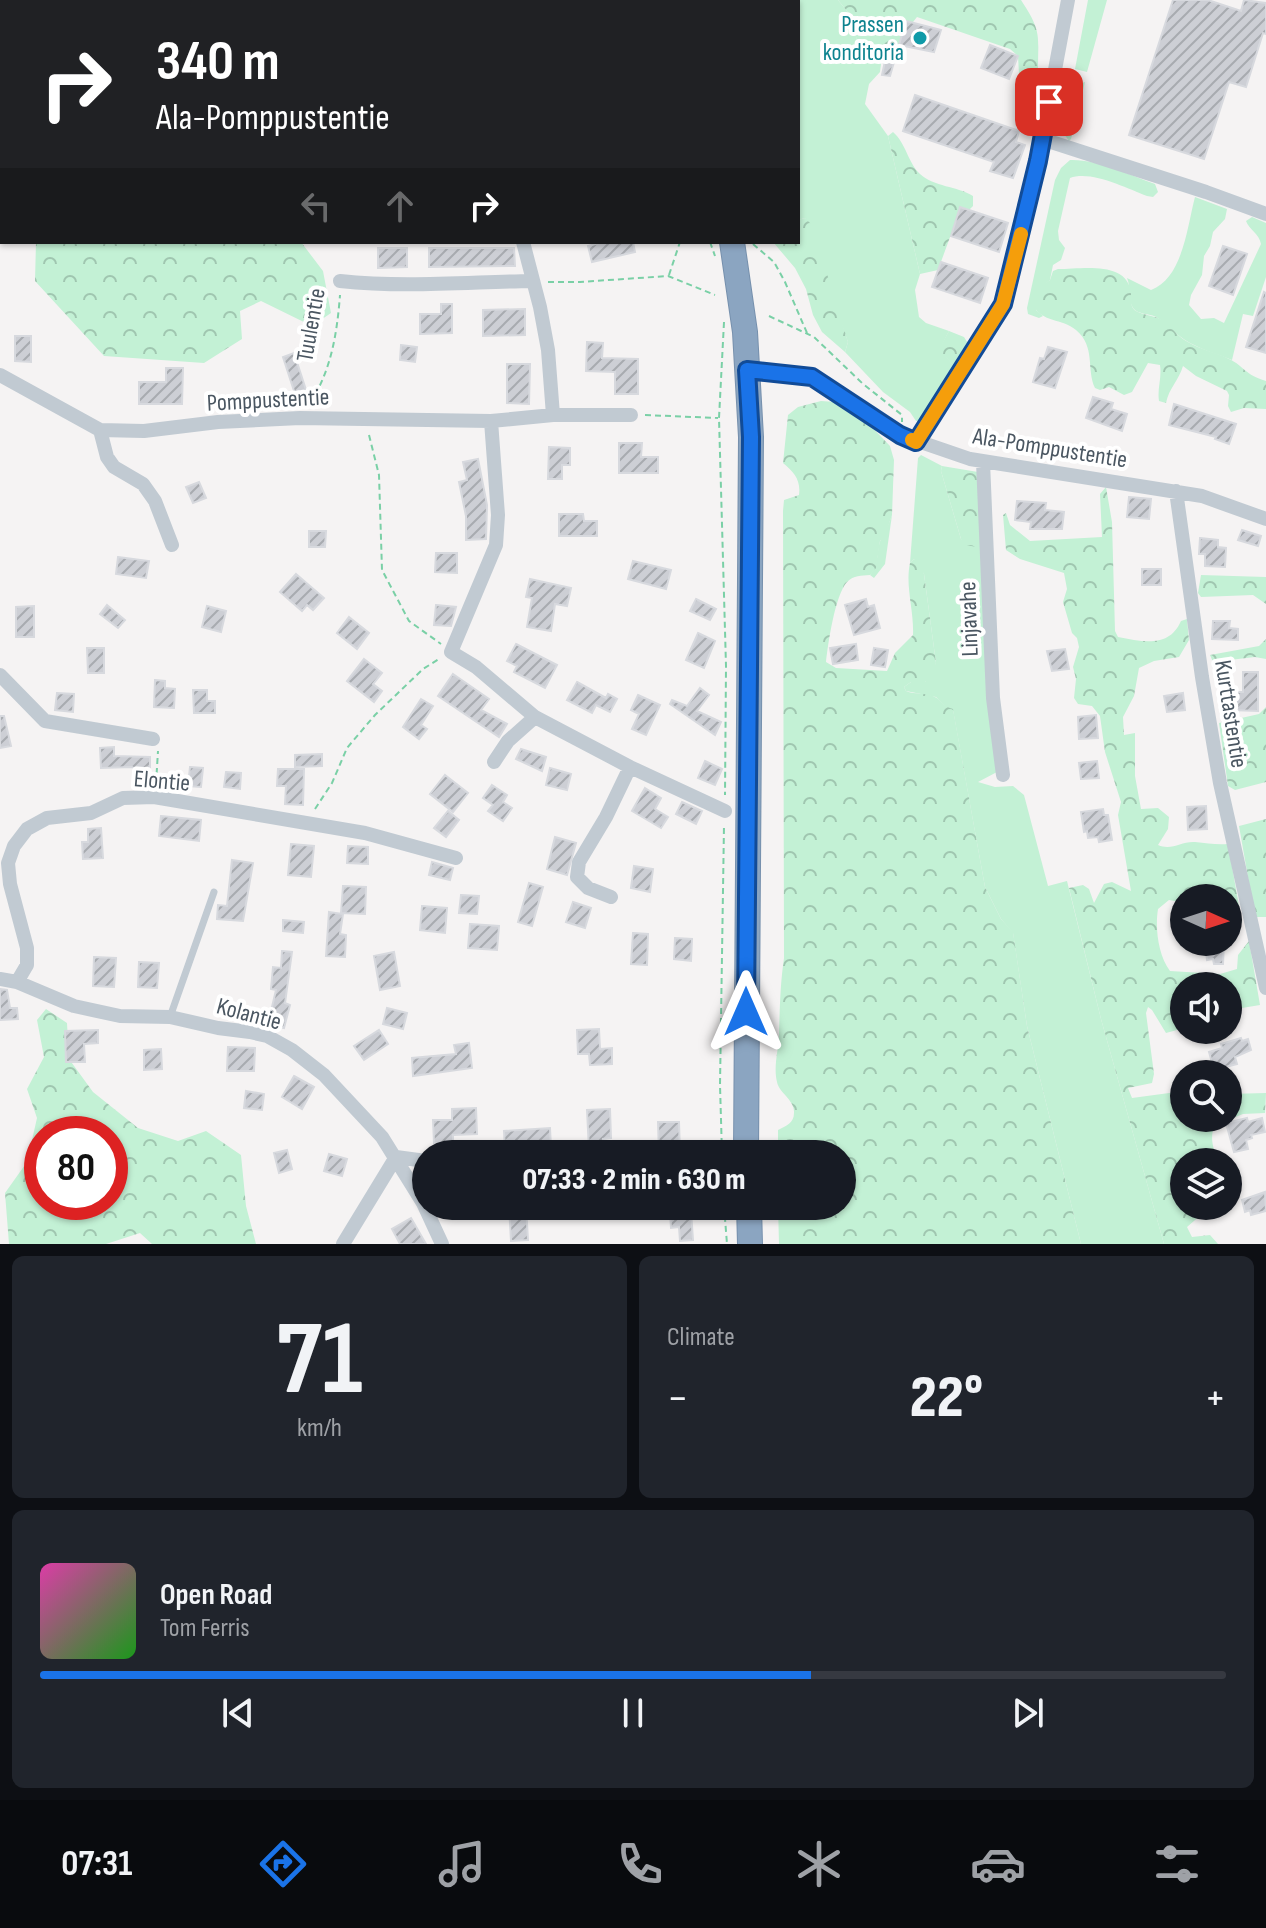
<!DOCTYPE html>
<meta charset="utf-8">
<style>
:root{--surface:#171b24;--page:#20242c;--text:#f1f3f6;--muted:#9ea1a6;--line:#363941;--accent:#1a73e8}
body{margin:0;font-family:"Sofia Sans Condensed",sans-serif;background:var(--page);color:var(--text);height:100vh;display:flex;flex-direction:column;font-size:30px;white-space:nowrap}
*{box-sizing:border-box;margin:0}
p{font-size:26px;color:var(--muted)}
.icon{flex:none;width:44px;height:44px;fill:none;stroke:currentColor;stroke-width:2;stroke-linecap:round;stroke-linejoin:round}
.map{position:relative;height:1244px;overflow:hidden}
.panel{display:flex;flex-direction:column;gap:12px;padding:12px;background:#0d0f14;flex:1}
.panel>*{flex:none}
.guide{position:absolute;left:0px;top:0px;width:800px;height:244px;box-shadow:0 2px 6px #0004;background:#202124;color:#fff;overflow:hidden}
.needle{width:52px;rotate:93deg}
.controls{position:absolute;left:1170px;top:884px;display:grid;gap:16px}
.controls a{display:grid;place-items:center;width:72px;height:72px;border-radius:50%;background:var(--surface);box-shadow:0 2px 6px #0004;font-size:40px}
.speed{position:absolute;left:24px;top:1116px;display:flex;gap:16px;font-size:40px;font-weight:700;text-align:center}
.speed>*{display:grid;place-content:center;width:104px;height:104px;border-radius:50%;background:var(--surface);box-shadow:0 2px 6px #0004;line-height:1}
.speed .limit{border:12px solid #d22;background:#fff;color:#111}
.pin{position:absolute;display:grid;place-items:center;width:68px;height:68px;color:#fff;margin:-34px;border-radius:16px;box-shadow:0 4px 12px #0006}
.me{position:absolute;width:88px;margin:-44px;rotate:0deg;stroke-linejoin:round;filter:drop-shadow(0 0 6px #0008)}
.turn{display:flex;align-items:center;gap:28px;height:168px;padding:0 24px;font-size:36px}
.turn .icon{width:104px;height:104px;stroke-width:2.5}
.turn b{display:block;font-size:56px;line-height:68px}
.lanes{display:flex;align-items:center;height:76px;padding:0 24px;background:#0003;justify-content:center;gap:40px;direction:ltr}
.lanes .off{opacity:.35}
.big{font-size:60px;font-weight:800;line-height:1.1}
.panel .card{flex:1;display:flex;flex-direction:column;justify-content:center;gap:12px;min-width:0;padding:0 28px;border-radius:12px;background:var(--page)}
.panel .dial{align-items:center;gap:0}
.dial b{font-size:104px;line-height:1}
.song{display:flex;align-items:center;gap:24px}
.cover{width:96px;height:96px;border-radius:12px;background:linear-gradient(135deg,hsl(320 70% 55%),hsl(120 70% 35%))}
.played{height:8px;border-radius:4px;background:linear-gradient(90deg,var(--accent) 65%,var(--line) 65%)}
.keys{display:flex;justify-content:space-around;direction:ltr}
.heat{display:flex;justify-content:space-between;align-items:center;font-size:44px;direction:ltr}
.panel .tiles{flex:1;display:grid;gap:12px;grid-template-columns:1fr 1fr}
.card:last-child{grid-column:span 2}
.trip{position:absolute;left:412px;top:1140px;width:444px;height:80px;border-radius:40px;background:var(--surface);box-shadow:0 2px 6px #0004;font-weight:800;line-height:80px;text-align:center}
.tabs{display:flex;height:128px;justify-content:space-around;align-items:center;background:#090b0e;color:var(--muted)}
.tabs .icon{width:56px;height:56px}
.tabs .current{color:var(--accent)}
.tabs b{font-size:36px;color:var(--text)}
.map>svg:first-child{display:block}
</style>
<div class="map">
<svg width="1266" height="1244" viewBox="0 0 1266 1244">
<defs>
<pattern id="forest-crowns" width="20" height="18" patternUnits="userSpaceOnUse" patternTransform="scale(2)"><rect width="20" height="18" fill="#c3f1d5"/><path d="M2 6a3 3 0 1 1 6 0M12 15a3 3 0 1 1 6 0" fill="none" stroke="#a0c6b0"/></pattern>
<pattern id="building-hatch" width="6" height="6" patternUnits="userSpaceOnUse" patternTransform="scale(2)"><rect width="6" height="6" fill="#cdcfd5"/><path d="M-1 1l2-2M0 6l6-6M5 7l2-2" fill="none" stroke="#a8abb0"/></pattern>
</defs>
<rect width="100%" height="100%" fill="#f5f3f3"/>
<!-- green -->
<path fill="#c3f1d5" d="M750,0H838L851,16L859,48H883L880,72L869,84L865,104L888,136L920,274L915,290L919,317L926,323L949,331L940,349L957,370L920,421H916L910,412L883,392L845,352L848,342L805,218L798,220V2Z
M1088,0H1107L1087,72L1075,69Z
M1085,82L1071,139L1069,141L1062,131C1065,113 1063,87 1085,82Z
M1070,160C1098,159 1129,175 1155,184L1158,192L1153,197L1147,196C1126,188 1091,170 1070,178L1058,231L1059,240L1065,248L1061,260L1053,265L1050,280L1044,285L1036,310L1043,316L1039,318L1028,314L1027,308L1055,180L1061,168Z
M1195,197L1227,209L1225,219L1213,232L1210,246L1204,256L1202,275L1191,295L1189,305L1201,319L1214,318L1224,323L1261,244C1259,233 1249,230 1246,221L1252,217L1266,223V277L1253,316L1243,314L1232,360C1217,354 1199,349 1185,340C1174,333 1167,323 1156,317C1149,313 1138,315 1133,308C1128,301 1131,287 1127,278L1151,290C1183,278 1187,227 1195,197Z
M921,455L942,466L941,471L961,539L982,548L997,772L978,782L995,787L1013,786L1024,795L1048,886L1067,881L1101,1019L1164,1244H1081L1027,1026L1013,933L1001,919L985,887L953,710L946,707L936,697L906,691L904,687L911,682H925L936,663L924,574L914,559L910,563L918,458Z
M892,515L885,564L874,578L870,575C880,563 876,550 881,539C885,531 889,524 892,515Z"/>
<!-- forest -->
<path fill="url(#forest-crowns)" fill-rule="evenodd" d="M838,0H1021C1042,32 1038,34 1038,70L1029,76L1019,74L1018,56L1010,49L917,17L909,27L899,45L889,48L859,49L851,16Z
M893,132C906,143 908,163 920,174C934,187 957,186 973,196V206L969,210L961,207L938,270L920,274L888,136Z
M805,218L812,225L848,342L845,352L822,332L813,315L806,289L795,268L773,242H798V220Z
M36,242H301L323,271L331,313L312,326L261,301L240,311L242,339L204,363L104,356L35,281Z
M1058,269C1082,269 1129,260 1131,294C1131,300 1130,307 1136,311C1144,316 1156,315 1165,322C1173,329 1178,337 1188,342C1201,350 1216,352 1229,359C1244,366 1245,375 1266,381V409L1244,408L1231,412L1228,406L1229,395L1227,391L1196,376L1183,366C1179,380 1169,388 1166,403L1159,401C1157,389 1162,378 1160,365L1148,363L1132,392L1124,395L1109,387L1100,390L1095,388C1086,369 1096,347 1076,330C1062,318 1042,323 1033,305L1036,289L1050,280L1053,271Z
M949,331L964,337L969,345L957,370L939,349Z
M821,401L836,402L866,421L890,446L894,460L892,515L885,535L880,541L876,568L870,575C861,576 854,575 847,582C835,595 828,644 826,662L836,668L887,671L895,653L913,635C914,610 905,586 910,563L914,559L920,563L924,574L936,663L933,674L925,682H911L904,687L906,691C915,695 926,692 935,697C942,701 944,707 953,709L985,887L1001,919L1013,932L1027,1026L1081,1244H779L778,1206H842V1154H778V1130C786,1126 794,1123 794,1113C795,1100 779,1093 777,1082C773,1066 779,1049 779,1033C780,1006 780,986 784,958L783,511L784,500L799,495C801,480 794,472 783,463L788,415L798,407Z
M942,466L978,472L982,548L966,545L961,539L941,471Z
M1106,487L1112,522L1115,631L1118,637C1144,642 1169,648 1181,621L1187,619L1189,640L1179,657L1154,661L1139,668L1134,696L1123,717L1124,735L1135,733V776L1141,809L1158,808L1169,817L1168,829L1158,845C1172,851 1181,841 1195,842C1207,843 1216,845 1228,844L1242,923L1228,925V898H1184V903L1169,900L1158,909C1155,928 1158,955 1170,971L1220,974L1237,969L1238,955L1249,941L1260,1005L1242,1008L1238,995L1228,998V986H1184V1028L1166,1033L1152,1010L1148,1007L1146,1013L1154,1074L1152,1083L1128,1088L1132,1098L1184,1091V1118H1228V1094L1266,1093L1265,1113L1243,1114L1215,1125C1209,1137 1213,1151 1220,1162H1184V1206H1224L1220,1211L1215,1212L1209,1208L1187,1227L1192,1237L1210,1235L1218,1244H1164L1101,1019L1069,888L1083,885L1089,889L1094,903L1104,884L1112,882L1131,891L1118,815L1121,802L1105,752L1100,716L1092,706L1078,704L1074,698L1076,679L1073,667L1079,647L1077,638L1072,633L1063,602L1067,589L1064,573L1020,559L1006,550L1003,515L1006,513L1010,525L1030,541L1102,537L1100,494Z
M1201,575L1266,577V604L1253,595L1201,597L1198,593Z
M1266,639V659L1255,657L1213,662L1210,655L1259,646Z
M1266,707V782L1235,790L1228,786L1219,723L1259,714Z
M1266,819V917H1255L1239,826Z
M46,1009L67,1023L69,1059L93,1092L138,1128L178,1141L206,1131L241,1155L246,1206L256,1244H152L140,1233L106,1244H9L5,1193L27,1162L37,1118L27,1089L44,1057L37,1020ZM42,1134H110V1202H42Z"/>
<!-- building -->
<path fill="url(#building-hatch)" stroke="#d7d9de" stroke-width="2" d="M1173,0H1208L1241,11L1244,0L1266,3V34L1263,33L1246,87L1229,82L1204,159L1129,135Z
M906,21L941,30L934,52L899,45Z
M889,43L899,45L890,76L882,75Z
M990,45L1018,56L1009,79L981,68Z
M915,95L1019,131L1016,142L1025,145L1013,178L990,171L994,162L903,131Z
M960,207L1008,223L999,252L951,236Z
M603,242H633L635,252L592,262L588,246Z
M1223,246L1247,254L1233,295L1209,286Z
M378,248H407V267L378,268Z
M429,248H514L515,266L429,267Z
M941,262L988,278L980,303L932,287Z
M1264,292L1266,293V353L1246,347Z
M441,304H452V333L420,334V314H441Z
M525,309V335L483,336V310Z
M15,336H31V362L15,361Z
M587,342L603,343L602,358L638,359V394H615V372L586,371Z
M401,345L417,347L415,362L400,360Z
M1048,347L1067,352L1055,388L1033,382L1040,358L1044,359Z
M294,353L306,390L295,394L283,357Z
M507,364H530L529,404L507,403Z
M166,368H183L182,404H139V382H166Z
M1093,397L1113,403L1111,409L1127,414L1122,431L1086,418Z
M1174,404L1236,424L1229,444L1215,439L1216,437L1169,425Z
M619,443H642L641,457H658V473H619Z
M549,447L570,448V465H562V479H548Z
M478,459L487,505L486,539L466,540V516L459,482L467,480L463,462Z
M199,482L206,498L193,503L186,487Z
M1129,497L1151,499L1149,519L1127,517Z
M1017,501L1046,503L1045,510L1064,512L1062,529H1030L1031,522L1015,520Z
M559,514H583L584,521H597V536H559Z
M1242,530L1261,536L1258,546L1238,540Z
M309,531H326L325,547H309Z
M1200,538L1218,540V547L1226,548L1225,567L1205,566V554H1199Z
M436,553H457V573L435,572Z
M118,557L149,561L146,578L116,574Z
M633,561L671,570L666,589L628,579Z
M1142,569H1161V585H1142Z
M296,574L324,598L313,610L307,605L302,611L280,592Z
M530,579L571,588L567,606L555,604L551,631L527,627L532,598L526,597Z
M696,599L716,609L710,620L690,611Z
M866,599L868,607L874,605L880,628L854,635L845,605Z
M107,605L125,620L118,628L100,614Z
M436,605L456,607L451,626L434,625Z
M34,606V637H16V607Z
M207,606L226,611L221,632L202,627Z
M349,617L369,633L357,649L337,633Z
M1213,621H1230L1229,628L1238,629V640L1212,639Z
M698,633L715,641L704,668L686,660Z
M516,644L557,665L545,688L514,672L517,666L507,661Z
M856,644L858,660L833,664L830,648Z
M87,648H104V673H88Z
M874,648L888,650L885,667L871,665Z
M1065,649L1069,669L1052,671L1047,651Z
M364,659L382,673L373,684L382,691L374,702L347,681Z
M1243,672H1258V711L1231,710L1232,692H1243Z
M453,674L489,699L481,710L507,724L499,737L438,696Z
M155,680L165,681V688L175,689L174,708L154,707Z
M577,682L606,698L608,694L617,699L610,712L596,705L592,713L567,700Z
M700,688L709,695L697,711L721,722L715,735L670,704L672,700L687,706Z
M193,690H207V701H215V713H194Z
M57,693L74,694L73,712L55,710Z
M1183,693L1185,710L1167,712L1164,696Z
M638,695L660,705L646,735L632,729L639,714L631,710Z
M421,699L433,706L421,725L427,729L419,739L403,727Z
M1096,715L1098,738L1079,739L1078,717Z
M0,716H4L11,746L0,748Z
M114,747V756L150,757V769H146L147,787L136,788L135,769L132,767L101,768L100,748Z
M521,749L546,757L542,771L516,759Z
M322,754V766L295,767V755Z
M705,761L722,769L715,785L698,778Z
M1097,761L1099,778L1081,779L1079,763Z
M190,767L203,768L201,787L188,786Z
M550,768L571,774L567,790L546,785Z
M278,769H304L303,805L285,804L286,786H277Z
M226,772L241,773L240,789L224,787Z
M445,775L468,793L453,812L430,794Z
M492,785L507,795L503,802L512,808L503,821L488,811L493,805L483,798Z
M645,788L661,798L655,809L668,817L661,828L632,811Z
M682,802L702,811L696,824L676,814Z
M1206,806L1207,829L1188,830L1187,807Z
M1103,809L1104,815H1108L1112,840L1099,842L1098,837L1088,838L1087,831L1084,832L1081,812Z
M448,811L459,820L446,837L434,828Z
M161,816L201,820L199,841L159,836Z
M101,828L103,858L83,859L82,842H88V829Z
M555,837L576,843L567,875L547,869Z
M291,844L314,846L311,877L288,875Z
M348,846L368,847V864L347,863Z
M232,860L253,863L243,921L217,919L218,905L227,906Z
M432,862L453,868L450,880L429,875Z
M634,866L653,869L650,892L631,888Z
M529,883L543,887L532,926L518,922Z
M343,886L366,887L365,914L341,913Z
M461,895L479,896L477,914L459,913Z
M573,902L591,908L585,928L566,922Z
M422,906L447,908L445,933L420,930Z
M329,912L343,914L340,934L346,935L345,957L326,956Z
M283,920L304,922L303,933L283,931Z
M470,924L499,926L497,950L468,948Z
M633,933L648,934L647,965L631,964Z
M675,938L692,939L691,961L674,959Z
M1205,942H1224L1223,964H1214L1213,959L1207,960Z
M282,951L292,952L285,1003L290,1005L284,1028L268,1024L276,990L271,989L273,967L281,968Z
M394,952L400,986L380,990L374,956Z
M94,957L116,958L114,987L93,986Z
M139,962L159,963L157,988L138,987Z
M0,989L7,990L10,1008H17L18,1019L0,1020Z
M387,1008L407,1013L403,1029L383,1024Z
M599,1029L600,1049L612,1048V1064L590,1065L589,1054H578L577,1030Z
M98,1030V1043L84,1044L85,1062H66L65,1031Z
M379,1030L388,1044L364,1060L354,1046Z
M1241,1038L1242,1041L1248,1039L1251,1050L1235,1057L1237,1064L1214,1070L1209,1052L1222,1048L1221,1044Z
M469,1043L472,1068L413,1076L412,1058L456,1054L454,1045Z
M228,1047L255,1048L254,1071H227Z
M161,1049L162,1069L144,1070V1050Z
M294,1076L314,1087L302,1109L282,1097Z
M246,1091L264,1094L262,1110L244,1108Z
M476,1108L477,1134L453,1135V1142L434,1143L433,1120H452V1109Z
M610,1109L611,1138L603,1139V1149L589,1150L587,1110Z
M1247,1118L1248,1122L1262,1118L1265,1132L1251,1135L1252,1138L1246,1140L1248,1149L1234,1152L1226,1123Z
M658,1122H679L680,1154H659Z
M550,1128L551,1148L505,1151L504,1131Z
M287,1150L292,1169L279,1173L274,1153Z
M329,1154L347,1159L342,1176L324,1171Z
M1265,1192L1266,1211L1251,1215L1250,1210L1245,1212L1242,1200Z
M509,1206H526L528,1240L511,1241Z
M598,1206H618V1217H598Z
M691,1211L693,1240L680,1241L679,1227L671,1228L670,1213Z
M411,1218L426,1244H400L392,1229Z"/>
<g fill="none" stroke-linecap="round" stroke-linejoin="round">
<defs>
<path id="highway" d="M691,0L692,2
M732,242L745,332L751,437L746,1154
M749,1206L750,1244"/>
</defs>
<!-- highway casing -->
<use href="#highway" stroke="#7690ad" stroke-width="26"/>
<!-- path -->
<path stroke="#7ad0a6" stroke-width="2" stroke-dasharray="6 4" stroke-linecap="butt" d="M657,0L658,2
M710,242L715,256
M753,244L774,262L785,282L807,333
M669,275L680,242
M548,282H580L668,276L715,295
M769,316L814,337L862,383L902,415V422
M724,322L719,418L726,666L725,795
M310,403C331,371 337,334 340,295
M645,415L718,418
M369,435L379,475L382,570L409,621L441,644
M156,784L158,751
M315,809L332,783L347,748L375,715L423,669L439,659
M722,1154L720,1085L724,825
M724,1206L727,1244"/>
<!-- lane -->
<path stroke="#c1cad2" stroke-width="7" d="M170,1017L214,892"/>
<!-- street -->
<path stroke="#c1cad2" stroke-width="14" d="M470,0V2
M1042,139L1206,192L1266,214
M523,242L540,307L548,350L553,415
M340,281C405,288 468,282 532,281
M747,370L812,377L900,435L970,459L1202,496L1266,519
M0,375L100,430L144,431L218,422L300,418L491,421L553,415H631
M491,421L498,515L496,545L451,652L476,667L535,717L630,767L725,811
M100,430L107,457L114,467L143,484L155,501L172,545
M916,442L1003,304L1038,161L1068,0
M983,462L993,698L1003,775
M1176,491L1202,677L1220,783L1266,988
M0,675L45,721L153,739
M494,762L508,741L535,717
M611,897L588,888L577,877L579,862L606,817L630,767
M0,979L17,982L74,1006L120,1016L170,1017L218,1028L250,1032L267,1036L292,1050L324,1075L382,1137L423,1203L442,1244
M17,982L27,965V948L10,884L8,863L14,846L27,829L47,818L91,813L123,798L154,797L365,833L456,858
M343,1244L396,1157L426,1161"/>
<!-- highway -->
<use href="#highway" stroke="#8ba5c1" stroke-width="24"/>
</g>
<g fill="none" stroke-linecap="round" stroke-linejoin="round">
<defs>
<path id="route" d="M746,1012L751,437L747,370L812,377L900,435L916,442L1003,304L1038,161L1049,102"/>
</defs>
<!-- route casing -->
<use href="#route" stroke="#114b97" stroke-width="20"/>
<!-- route -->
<use href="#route" stroke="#1a73e8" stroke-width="14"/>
<!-- slow -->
<path stroke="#f59e0b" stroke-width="14" d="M912,440L916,442L1003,304L1021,234"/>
</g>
<!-- markers -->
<circle fill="#0f9aa8" stroke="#fff" stroke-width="3" cx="920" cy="38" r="8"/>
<g text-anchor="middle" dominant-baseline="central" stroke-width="8" stroke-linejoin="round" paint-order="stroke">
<!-- culture labels -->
<g font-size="24" fill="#0d838f" stroke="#fff" text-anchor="end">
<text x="904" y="24">Prassen<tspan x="904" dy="28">konditoria</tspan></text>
</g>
<!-- street labels -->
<g font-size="24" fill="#4a5661" stroke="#fff">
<text transform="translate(311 325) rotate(-80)">Tuulentie</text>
<text transform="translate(268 400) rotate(-3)">Pomppustentie</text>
<text transform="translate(1050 448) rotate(9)">Ala-Pomppustentie</text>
<text transform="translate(969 619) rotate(-92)">Linjavahe</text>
<text transform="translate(1231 714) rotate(81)">Kurttastentie</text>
<text transform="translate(162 781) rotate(5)">Elontie</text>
<text transform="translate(249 1014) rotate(15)">Kolantie</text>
</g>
</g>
</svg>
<div class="controls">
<a><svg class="needle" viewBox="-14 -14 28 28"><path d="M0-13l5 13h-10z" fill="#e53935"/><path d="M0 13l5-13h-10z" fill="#9ea1a6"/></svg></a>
<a><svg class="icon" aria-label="sound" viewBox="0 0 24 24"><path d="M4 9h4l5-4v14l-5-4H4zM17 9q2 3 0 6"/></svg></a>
<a><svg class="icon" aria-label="search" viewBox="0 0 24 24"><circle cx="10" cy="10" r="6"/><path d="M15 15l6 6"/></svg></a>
<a><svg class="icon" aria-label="layers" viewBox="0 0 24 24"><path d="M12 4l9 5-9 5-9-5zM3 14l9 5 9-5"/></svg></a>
</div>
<div class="speed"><div class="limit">80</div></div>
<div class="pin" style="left:1049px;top:102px;background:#d93025"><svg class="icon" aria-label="arrive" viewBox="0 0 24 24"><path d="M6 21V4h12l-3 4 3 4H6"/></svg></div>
<svg class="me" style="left:746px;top:1012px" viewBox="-20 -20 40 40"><path d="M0-17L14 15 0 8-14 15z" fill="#1a73e8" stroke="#fff" stroke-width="4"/></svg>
<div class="trip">07:33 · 2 min · 630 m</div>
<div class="guide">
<div class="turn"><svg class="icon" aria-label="right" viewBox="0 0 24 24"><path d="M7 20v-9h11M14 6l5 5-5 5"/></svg><div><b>340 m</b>Ala-Pomppustentie</div></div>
<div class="lanes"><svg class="icon off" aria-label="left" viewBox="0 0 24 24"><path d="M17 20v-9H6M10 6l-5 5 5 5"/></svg><svg class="icon off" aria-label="ahead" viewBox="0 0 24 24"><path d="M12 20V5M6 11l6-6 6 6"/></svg><svg class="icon" aria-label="right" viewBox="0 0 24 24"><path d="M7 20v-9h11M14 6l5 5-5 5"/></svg></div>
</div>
</div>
<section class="panel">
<div class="tiles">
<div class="card dial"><b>71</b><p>km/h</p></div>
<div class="card"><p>Climate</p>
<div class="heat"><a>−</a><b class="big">22°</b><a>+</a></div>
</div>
<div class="card">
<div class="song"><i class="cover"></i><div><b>Open Road</b><p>Tom Ferris</p></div></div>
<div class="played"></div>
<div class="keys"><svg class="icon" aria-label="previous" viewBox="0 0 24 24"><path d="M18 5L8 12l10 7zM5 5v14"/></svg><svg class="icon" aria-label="pause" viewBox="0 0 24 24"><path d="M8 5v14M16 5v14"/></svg><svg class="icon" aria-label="next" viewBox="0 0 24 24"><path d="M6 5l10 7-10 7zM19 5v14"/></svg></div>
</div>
</div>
</section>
<nav class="tabs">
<b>07:31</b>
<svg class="icon current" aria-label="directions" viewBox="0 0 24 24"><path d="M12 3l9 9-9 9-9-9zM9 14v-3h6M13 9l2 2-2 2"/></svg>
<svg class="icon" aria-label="music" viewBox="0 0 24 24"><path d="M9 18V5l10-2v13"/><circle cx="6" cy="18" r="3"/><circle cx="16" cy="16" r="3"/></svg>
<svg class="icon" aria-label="phone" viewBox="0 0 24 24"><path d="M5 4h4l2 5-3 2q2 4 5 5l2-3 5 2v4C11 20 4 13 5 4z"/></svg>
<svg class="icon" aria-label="climate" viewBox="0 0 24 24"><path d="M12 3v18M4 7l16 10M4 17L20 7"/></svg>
<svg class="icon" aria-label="car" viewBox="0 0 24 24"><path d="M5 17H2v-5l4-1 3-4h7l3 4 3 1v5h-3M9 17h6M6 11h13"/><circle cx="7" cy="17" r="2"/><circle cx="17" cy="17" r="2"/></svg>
<svg class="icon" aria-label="filters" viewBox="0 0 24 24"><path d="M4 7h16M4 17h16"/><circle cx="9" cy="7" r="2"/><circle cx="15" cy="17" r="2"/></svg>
</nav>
